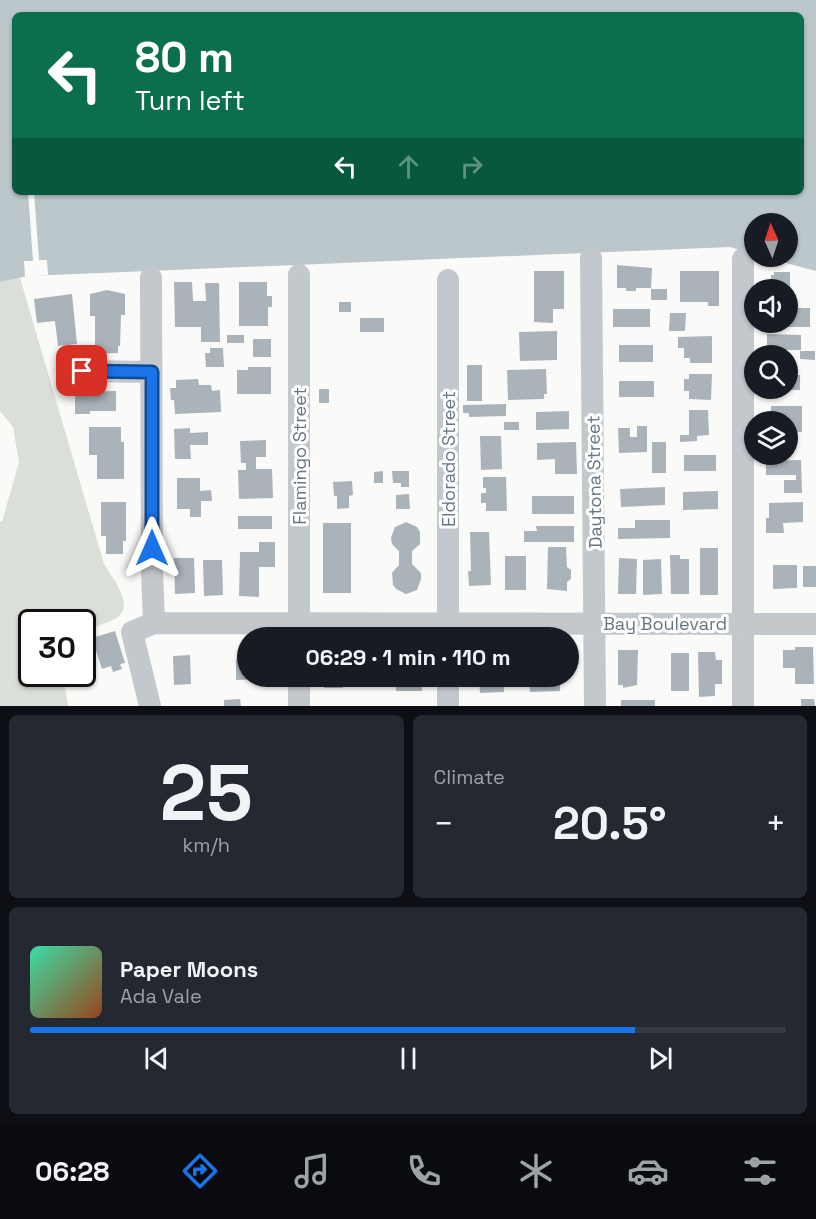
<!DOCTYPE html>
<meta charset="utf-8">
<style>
:root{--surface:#171b24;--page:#242831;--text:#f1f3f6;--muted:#9ea1a6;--line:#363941;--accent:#1a73e8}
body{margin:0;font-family:"Space Grotesk",sans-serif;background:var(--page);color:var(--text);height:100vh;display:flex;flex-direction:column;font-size:22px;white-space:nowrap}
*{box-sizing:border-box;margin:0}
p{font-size:20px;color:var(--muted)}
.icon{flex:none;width:33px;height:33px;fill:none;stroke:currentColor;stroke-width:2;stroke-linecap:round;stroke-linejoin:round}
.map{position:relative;height:706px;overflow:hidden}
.side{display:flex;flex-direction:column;gap:9px;padding:9px;background:#0d0f14;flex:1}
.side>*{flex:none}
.hud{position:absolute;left:12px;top:12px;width:792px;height:183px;border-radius:9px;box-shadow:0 2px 4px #0004;background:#0b6e4f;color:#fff;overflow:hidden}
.needle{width:39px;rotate:357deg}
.tools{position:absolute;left:744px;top:213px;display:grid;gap:12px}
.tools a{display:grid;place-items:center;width:54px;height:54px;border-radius:50%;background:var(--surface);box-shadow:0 2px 4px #0004;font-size:30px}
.speed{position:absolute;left:18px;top:609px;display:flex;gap:12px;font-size:30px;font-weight:700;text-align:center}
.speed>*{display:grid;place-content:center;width:78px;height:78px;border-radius:50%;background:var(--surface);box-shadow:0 2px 4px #0004;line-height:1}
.speed .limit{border:3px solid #111;border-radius:9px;background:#fff;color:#111}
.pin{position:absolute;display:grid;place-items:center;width:51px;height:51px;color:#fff;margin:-26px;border-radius:12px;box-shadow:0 3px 9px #0006}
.me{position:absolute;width:66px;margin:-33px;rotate:0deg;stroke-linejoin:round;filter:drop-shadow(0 0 4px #0008)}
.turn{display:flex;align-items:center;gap:21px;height:126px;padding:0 24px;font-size:27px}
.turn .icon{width:78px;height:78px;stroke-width:2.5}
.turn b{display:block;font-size:42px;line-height:51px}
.lanes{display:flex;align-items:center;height:57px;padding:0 24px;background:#0003;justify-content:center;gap:30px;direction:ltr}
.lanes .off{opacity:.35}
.big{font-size:45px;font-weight:800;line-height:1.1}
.side .widget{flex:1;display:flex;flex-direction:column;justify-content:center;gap:9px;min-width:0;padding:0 21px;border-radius:9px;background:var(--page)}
.side .dial{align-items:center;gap:0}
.dial b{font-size:78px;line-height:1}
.song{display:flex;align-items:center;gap:18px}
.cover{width:72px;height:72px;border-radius:9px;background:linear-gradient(135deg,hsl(160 70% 55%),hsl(20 70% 35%))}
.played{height:6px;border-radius:3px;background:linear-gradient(90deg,var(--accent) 80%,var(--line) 80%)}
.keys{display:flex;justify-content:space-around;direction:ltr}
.heat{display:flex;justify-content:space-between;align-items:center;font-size:33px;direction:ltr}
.side .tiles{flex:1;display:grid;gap:9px;grid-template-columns:1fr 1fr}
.widget:last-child{grid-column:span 2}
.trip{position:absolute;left:237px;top:627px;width:342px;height:60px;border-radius:30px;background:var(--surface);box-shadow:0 2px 4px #0004;font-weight:800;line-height:60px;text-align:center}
.tabs{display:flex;height:96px;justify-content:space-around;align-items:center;background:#090b0e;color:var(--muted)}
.tabs .icon{width:42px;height:42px}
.tabs .active{color:var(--accent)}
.tabs b{font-size:27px;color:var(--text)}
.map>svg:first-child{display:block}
</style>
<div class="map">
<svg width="816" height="706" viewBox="0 0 816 706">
<rect width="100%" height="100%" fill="#fafaf8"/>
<!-- green -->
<path fill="#dadfd7" d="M20,278L104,564C112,578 137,606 115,619C105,624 93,627 83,631L82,622H32V674H63L68,706H0V521L2,522L19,462L13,427L0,411V282Z"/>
<!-- water -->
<path fill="#bbc7cb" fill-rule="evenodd" d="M0,0H816V271L763,257L788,256V224H754V254L730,247L28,276L0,282ZM15,15H801V192H15Z"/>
<!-- pier -->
<path fill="#fafaf8" d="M28,192H34L39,260H47L48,275L25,277L24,261H33Z"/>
<!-- building -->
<path fill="#aab3b9" d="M617,265L652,268L651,288H636V291H626V288H617Z
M534,271H564V309H553V323L534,322Z
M680,271H719V306H708V302H680Z
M774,272H790V308H810V327H766V322H788V290H766V281H771V275H774Z
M174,282H192L193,301H206L205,283H219L220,342H201V327H175Z
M239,282H267V296H272V307H268V326H239Z
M651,289H667V300H651Z
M107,290L125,294V315H121L120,346H118V353L95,354V316H90V294Z
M72,294L77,344L58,346L55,321L37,323L34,299Z
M339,302H351V312H339Z
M613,309H650V327H613Z
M670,313H686L685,331H669Z
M360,318H384V332H360Z
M557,331V360L520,361L519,332Z
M767,334L801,335V350H767Z
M227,335H244V343H227Z
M712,336V363H690V358H684V348H678V337Z
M253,339H271V357H253Z
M619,345H653V362H619Z
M210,348H223L224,367H206L205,353H210Z
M800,351H815V360L800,359Z
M60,365H75V385H61Z
M467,365H482V401H467Z
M248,367H271V394H237V370H248Z
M546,369L547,394H544V399L508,400L507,370Z
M689,374H712L711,400L689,399V391H684V379H689Z
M788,375H800V390H788Z
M198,379L199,385H211L212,391L220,390L221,412L175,414L174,400H171L170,388H176V380Z
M619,381H654V397H619Z
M319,389H329V403H319Z
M116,391V411H90V414H75V392Z
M506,404V416L469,417V413H463V405Z
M771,406H802V432H788V422H766V418L771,417Z
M689,410H708L709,435L697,436V441L680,442V435H689Z
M569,411V429L536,430V412Z
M504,422H519V430H504Z
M637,426H647V452L619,453L618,428H630V437H637Z
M89,427H121V442H124V479H97V455H89Z
M190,428V433L208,432V445H190L191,459H175L174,429Z
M480,436H501L502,469L481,470Z
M266,440V457H256V469H272L273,498L239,499L238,470H246V463H241L240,441Z
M576,442L577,474H555V459L537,460V443Z
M652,442H666V473H652Z
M684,455H716V471H684Z
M801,460L802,493H784V480H796V475H766V461Z
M383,471V483H374V472Z
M392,471H409V487H401V483H393Z
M483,477H506L507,511H486V503H481V493H486V488H483Z
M177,478H200V491L211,490L212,501H201V517H190V509H177Z
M352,481L353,495L349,496V508L337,509V496H334L333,482Z
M665,487V505L621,507L620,489Z
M718,491V509L683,510V492Z
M409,494L410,509H396V495Z
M532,496H574V514H532Z
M101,502H126V541H123V554H106V536H101Z
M803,502V522L783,523L784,533H766V518H769V503Z
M238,516H272V529H238Z
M635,520H670V538L618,539V528H635Z
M406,522L417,527L420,532V544L412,551V564L421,573V579L417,590L406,594L396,589L393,585L392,573L399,565V551L392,544L391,538L395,527Z
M323,523H351V593H323Z
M536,526H574V542H524V531H537Z
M470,532H489L491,585L469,586L468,571H471Z
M259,542H275V567H259V597L239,596L240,552H259Z
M548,547H566L567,567L571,570V579L567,582V591L547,589Z
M700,548H718V595H700Z
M670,555H680V559H689V594H671Z
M505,556H526V590H505Z
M174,558H194L195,593L175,594Z
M619,558L637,559L636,594H618Z
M661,559L662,594L643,595V560Z
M203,560H222L223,595L204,596Z
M773,565H797V588L773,589Z
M803,566H816V587H803Z
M115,631L125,663L120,664L122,669L113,672L111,666L102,669L92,638Z
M795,647H813L814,684H795V668H783V650H795Z
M618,650H638L637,685L623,688V685H618Z
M698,652H715L716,660H722V684H715V696L699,697Z
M671,653H689V691H671Z
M190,655L191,684L174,685L173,656Z
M236,659H248V676H265V679L236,680Z
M324,676H343V688H324Z
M395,676H422V691H396Z
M479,676H503L504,692L480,693Z
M537,676H560V691L530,692L529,683L537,682Z
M240,699L241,706H224V700Z
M801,699H814L815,706H801Z
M621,700H655V706H621Z"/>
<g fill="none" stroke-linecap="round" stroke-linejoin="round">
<!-- minor -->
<path stroke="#c3c8cc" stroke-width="22" d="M591,258L595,706
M151,278L152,570L154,623
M82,371L151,372
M299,638V275
M448,638V280
M150,706L132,632L154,623L816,624
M299,706V676
M448,706V676
M743,706V259"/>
</g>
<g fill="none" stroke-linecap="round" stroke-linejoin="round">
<defs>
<path id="route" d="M82,371L152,372V548"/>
</defs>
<!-- route casing -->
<use href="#route" stroke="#114b97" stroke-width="15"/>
<!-- route -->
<use href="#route" stroke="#1a73e8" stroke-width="10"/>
</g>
<g text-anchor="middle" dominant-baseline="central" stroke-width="6" stroke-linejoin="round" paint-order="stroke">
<!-- street labels -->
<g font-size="18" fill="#657683" stroke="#fff">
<text transform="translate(299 456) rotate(-90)">Flamingo Street</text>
<text transform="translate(448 459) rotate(-90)">Eldorado Street</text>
<text transform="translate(594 482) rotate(-91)">Daytona Street</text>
<text x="665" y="623">Bay Boulevard</text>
</g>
</g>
</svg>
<div class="tools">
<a><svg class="needle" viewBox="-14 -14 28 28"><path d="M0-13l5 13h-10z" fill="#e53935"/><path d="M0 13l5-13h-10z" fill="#9ea1a6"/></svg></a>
<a><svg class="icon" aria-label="sound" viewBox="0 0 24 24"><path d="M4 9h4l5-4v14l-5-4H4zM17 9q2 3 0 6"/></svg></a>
<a><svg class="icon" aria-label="search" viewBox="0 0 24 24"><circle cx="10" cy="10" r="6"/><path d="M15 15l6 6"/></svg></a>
<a><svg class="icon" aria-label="layers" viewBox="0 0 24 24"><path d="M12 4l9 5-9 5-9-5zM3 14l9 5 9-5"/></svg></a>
</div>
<div class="speed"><div class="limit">30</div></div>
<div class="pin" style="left:82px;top:371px;background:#d93025"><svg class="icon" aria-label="arrive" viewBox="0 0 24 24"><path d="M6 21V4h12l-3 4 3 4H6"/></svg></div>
<svg class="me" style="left:152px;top:548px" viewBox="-20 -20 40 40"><path d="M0-17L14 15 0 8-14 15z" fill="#1a73e8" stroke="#fff" stroke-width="4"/></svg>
<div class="trip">06:29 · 1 min · 110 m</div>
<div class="hud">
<div class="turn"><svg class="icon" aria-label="left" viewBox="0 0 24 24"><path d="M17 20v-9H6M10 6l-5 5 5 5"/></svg><div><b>80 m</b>Turn left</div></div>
<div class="lanes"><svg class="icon" aria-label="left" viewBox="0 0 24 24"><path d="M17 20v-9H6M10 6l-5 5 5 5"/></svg><svg class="icon off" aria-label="ahead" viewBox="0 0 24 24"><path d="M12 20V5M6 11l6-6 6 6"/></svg><svg class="icon off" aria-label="right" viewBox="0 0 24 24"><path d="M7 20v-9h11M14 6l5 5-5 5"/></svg></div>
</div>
</div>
<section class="side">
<div class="tiles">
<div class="widget dial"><b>25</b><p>km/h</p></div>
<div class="widget"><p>Climate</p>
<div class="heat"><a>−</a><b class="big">20.5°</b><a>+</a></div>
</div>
<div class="widget">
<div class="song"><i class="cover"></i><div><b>Paper Moons</b><p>Ada Vale</p></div></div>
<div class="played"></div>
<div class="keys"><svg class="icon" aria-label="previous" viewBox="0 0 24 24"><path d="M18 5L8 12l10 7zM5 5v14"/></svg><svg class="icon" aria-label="pause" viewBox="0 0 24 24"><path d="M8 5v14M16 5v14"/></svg><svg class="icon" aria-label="next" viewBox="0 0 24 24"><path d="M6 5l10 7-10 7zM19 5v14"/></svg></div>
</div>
</div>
</section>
<nav class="tabs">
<b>06:28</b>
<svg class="icon active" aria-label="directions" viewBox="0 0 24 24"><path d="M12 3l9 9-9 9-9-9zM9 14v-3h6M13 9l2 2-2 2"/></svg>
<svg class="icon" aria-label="music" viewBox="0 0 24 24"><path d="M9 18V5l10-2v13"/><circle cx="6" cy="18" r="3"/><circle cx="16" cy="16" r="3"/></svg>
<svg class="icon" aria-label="phone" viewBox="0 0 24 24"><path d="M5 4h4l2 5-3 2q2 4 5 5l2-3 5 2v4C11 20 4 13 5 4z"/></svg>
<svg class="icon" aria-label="climate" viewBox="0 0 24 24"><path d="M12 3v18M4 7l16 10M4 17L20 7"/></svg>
<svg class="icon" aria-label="car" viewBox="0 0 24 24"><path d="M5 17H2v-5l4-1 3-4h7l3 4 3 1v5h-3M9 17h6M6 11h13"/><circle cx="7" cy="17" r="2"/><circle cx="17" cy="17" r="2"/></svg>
<svg class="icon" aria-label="filters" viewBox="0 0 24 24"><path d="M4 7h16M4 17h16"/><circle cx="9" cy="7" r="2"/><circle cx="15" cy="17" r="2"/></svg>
</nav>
